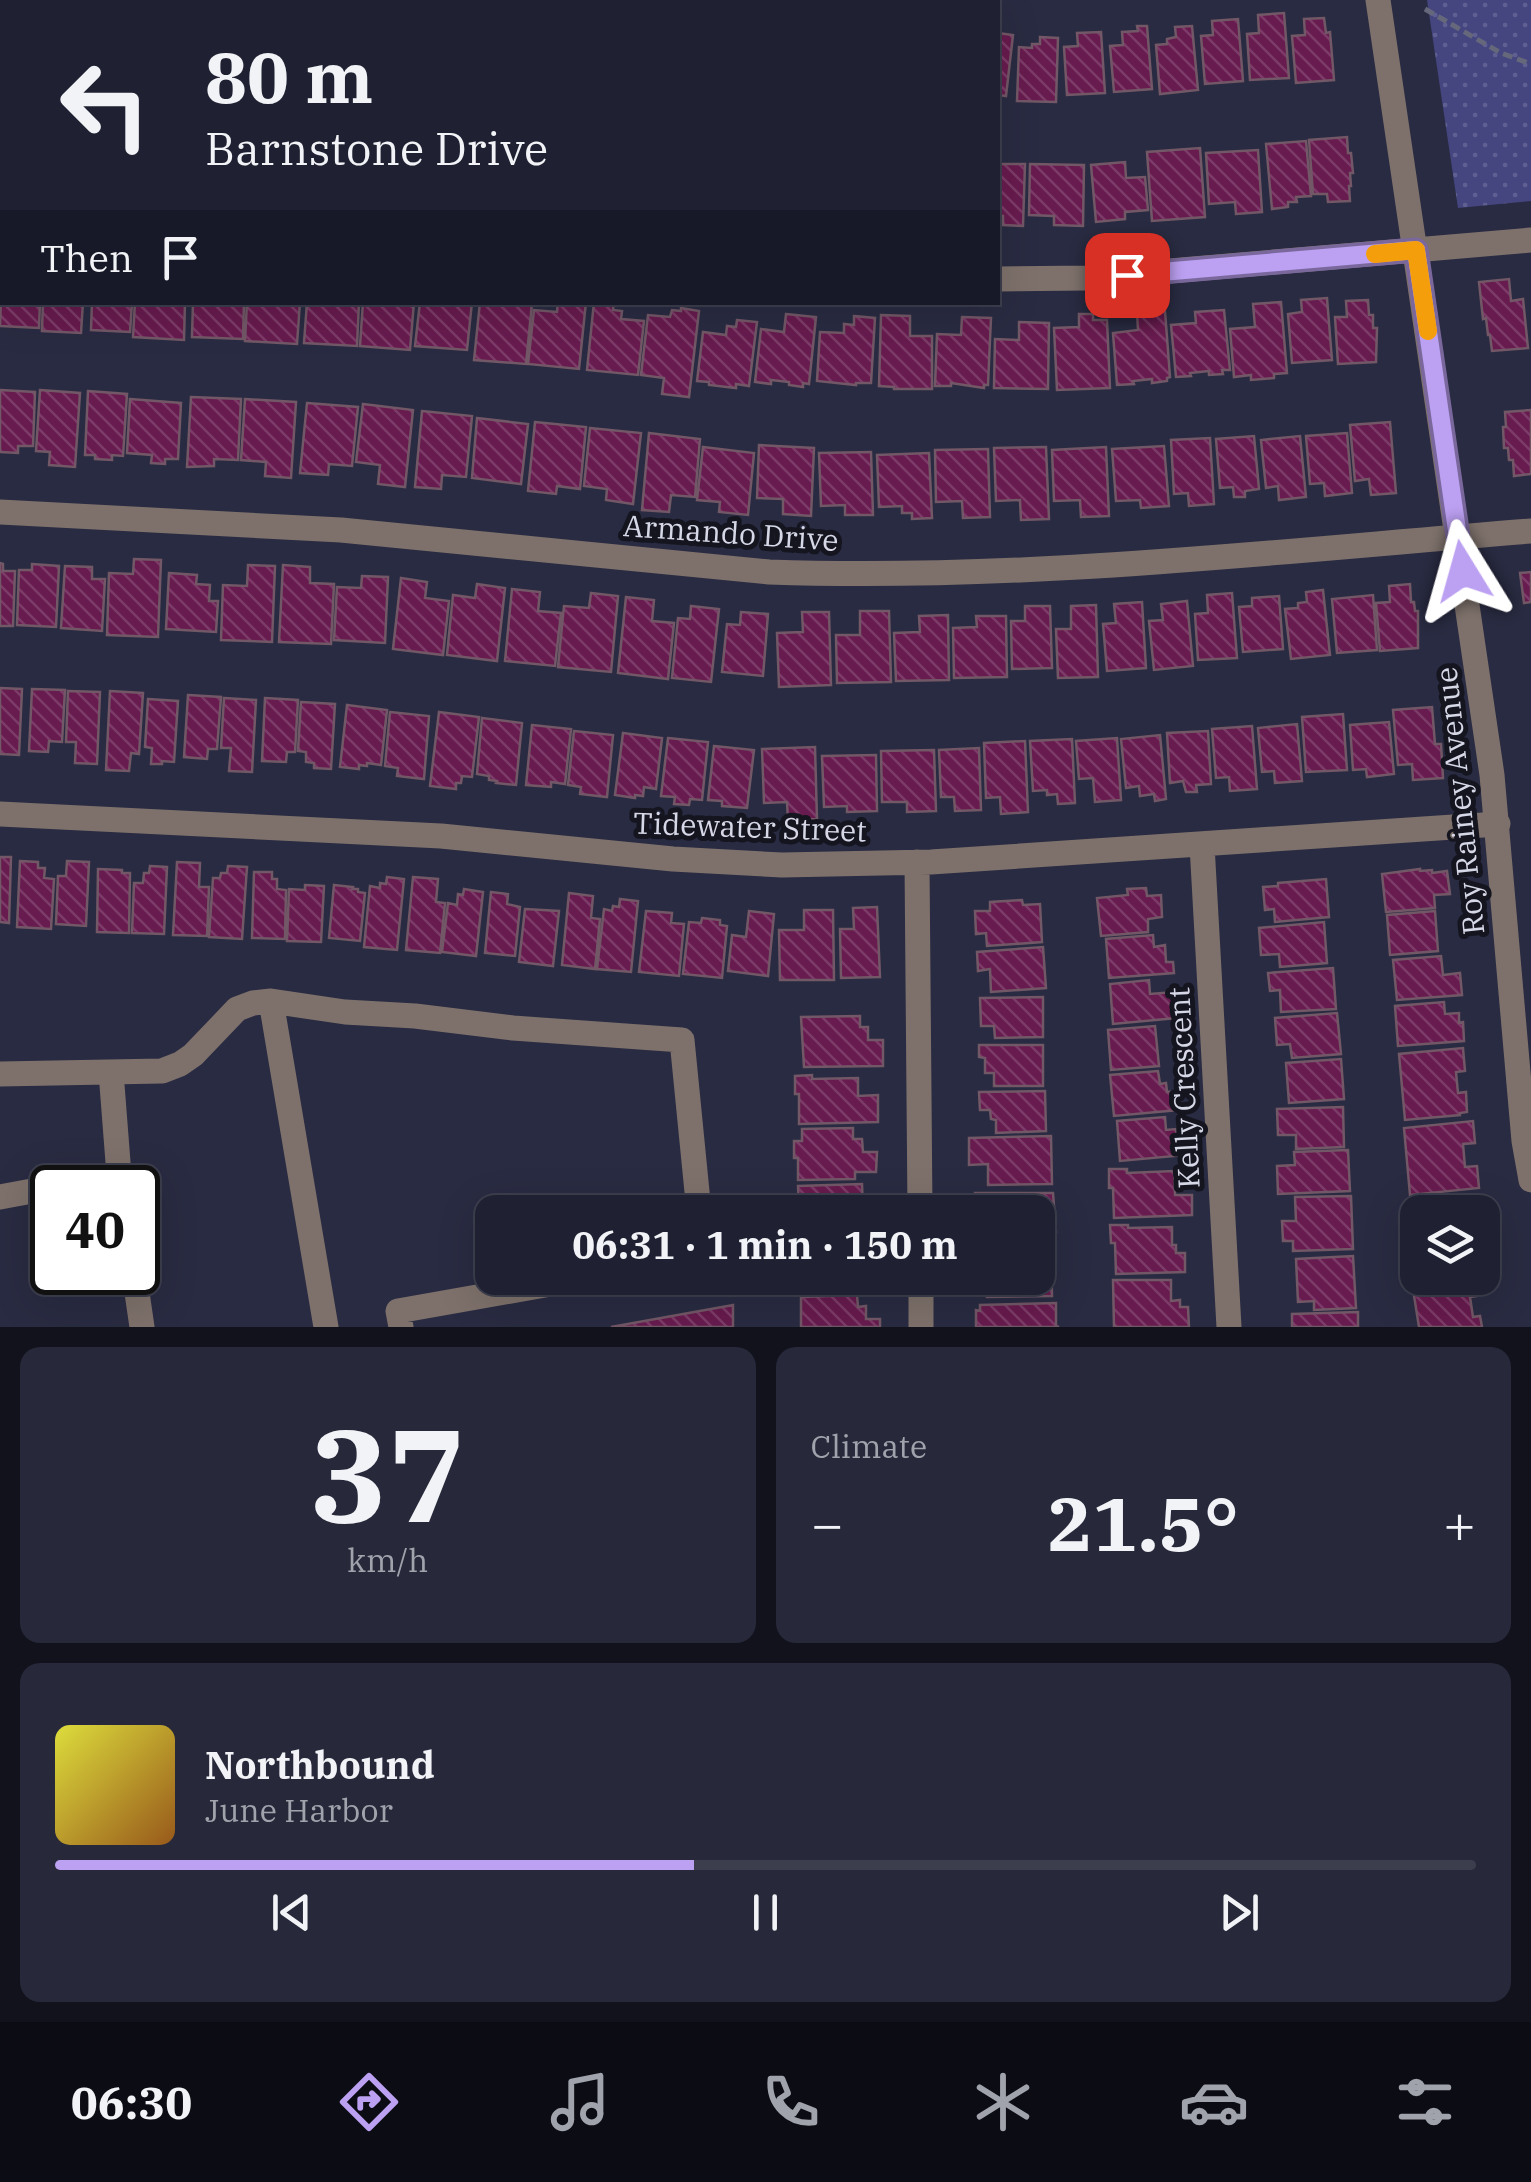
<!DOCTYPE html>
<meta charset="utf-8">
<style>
:root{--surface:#1f2032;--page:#27283a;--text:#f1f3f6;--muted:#a1a3ac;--line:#3c3e4d;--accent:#bca0f2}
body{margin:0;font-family:"IBM Plex Serif",serif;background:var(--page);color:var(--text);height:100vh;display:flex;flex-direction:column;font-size:38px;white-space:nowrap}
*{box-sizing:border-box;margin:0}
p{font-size:32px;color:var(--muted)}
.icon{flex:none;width:55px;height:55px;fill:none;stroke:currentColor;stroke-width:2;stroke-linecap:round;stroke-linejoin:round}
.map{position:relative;height:1327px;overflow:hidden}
.details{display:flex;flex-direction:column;gap:20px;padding:20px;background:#11121c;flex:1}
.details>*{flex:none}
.hud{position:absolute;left:0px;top:0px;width:1000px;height:305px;box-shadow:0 10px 40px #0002,0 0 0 2px var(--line);background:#1f2032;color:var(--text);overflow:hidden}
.fabs{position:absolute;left:1400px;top:1195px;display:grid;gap:20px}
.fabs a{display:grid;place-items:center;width:100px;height:100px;border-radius:20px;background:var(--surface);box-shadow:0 10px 40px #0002,0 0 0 2px var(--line);font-size:50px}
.speed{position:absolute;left:30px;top:1165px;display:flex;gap:20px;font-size:50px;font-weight:700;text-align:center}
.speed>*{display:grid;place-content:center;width:130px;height:130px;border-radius:50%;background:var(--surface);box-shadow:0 10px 40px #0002,0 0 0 2px var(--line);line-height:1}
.speed .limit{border:5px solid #111;border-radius:15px;background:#fff;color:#111}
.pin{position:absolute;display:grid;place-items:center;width:85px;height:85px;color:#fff;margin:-42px;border-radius:20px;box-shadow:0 5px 15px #0006}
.me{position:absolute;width:110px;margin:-55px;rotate:352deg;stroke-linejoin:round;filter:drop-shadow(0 0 8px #0008)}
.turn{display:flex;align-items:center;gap:35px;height:210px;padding:0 40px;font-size:45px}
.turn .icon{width:130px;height:130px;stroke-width:2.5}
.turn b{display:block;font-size:70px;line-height:85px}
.then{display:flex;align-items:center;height:95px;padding:0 40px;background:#0003;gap:20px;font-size:38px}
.big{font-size:75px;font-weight:700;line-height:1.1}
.details .card{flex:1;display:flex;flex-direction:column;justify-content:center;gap:15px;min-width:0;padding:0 35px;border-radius:20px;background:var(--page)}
.details .dial{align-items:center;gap:0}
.dial b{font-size:130px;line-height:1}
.song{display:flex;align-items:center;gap:30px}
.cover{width:120px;height:120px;border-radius:15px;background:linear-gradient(135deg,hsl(60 70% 55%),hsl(30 70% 35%))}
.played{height:10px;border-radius:5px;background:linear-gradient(90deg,var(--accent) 45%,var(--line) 45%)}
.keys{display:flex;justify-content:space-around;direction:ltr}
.heat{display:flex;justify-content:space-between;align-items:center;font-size:55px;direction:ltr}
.details .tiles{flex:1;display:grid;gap:20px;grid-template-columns:1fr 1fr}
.card:last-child{grid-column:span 2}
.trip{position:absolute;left:475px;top:1195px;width:580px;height:100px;border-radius:20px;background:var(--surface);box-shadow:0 10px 40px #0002,0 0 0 2px var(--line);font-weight:700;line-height:100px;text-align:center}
.menu{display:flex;height:160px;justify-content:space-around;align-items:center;background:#0c0d14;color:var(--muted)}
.menu .icon{width:70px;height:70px}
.menu .active{color:var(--accent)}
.menu b{font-size:45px;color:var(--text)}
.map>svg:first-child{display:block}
</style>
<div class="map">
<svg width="1531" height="1327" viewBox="0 0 1531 1327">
<defs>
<pattern id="park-dots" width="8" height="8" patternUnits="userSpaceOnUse" patternTransform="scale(2.5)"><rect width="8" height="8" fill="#454580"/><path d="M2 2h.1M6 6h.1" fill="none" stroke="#5f5f92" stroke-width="1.8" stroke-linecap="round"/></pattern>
<pattern id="building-back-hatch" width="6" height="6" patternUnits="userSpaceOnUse" patternTransform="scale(2.5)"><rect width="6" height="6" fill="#671b4e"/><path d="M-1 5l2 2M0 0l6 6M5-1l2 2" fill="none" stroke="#7c3b68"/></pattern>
</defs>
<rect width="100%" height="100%" fill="#292b42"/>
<!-- park -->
<path fill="url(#park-dots)" d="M1427,0H1531V201L1458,208Z"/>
<!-- building -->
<path fill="url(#building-back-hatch)" stroke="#725766" stroke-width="2.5" d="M0,0H38V2H2V29H0Z
M41,0H81V2H41Z
M89,0H130V2H89Z
M134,0H172V2H134Z
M182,0H222V2H181Z
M227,0H267V2H227Z
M271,0H311V2H271Z
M320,0H359V2H320Z
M363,0H403V2H363Z
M414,0H454L453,2H413Z
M458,0H497V2H457Z
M1284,13L1289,78L1250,80L1247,34L1259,33L1258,15Z
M1324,18L1326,33L1330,32L1334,80L1296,83L1292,36L1305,35L1304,19Z
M1238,19L1243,81L1205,84L1201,36L1213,35L1212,21Z
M1137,26H1147L1152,89L1114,92L1110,46L1123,45L1122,32L1138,31Z
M1192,26L1198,90L1160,94L1156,45L1167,44V39L1176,37L1175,27Z
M1101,32L1105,93L1067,95L1064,47L1078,46L1077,33Z
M998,33L1013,35L1006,96L998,95Z
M1040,37L1058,38L1056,102L1017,101L1019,47L1032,48V44H1040Z
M0,95H2V157H0Z
M1347,137L1348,153H1351L1353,173H1350L1351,186H1349L1350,201L1328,202L1327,194H1313L1309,140Z
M1306,141L1311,196L1296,197L1297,202H1288V207L1272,209L1266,144Z
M1200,148L1205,217L1152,221L1147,152Z
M1258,150L1262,212L1236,214L1235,202L1209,204L1206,153Z
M1125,162L1126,178L1145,177L1148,210L1125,212V219L1096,222L1091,165Z
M998,164H1025L1023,226L1003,225V216H998Z
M1030,164L1084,165L1083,226L1054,225V216L1029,215Z
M2,271V302H40L39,328L0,326Z
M1509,279L1511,301L1523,299L1528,348L1492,351L1490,335H1488L1486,318L1483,319L1479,282Z
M1327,298L1332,360L1292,363L1288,314L1302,312L1301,300Z
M1368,300L1369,315H1373V328H1377L1376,362L1338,364L1335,317H1347L1346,301Z
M43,302H83L81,333L42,331Z
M92,302H132L130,332L91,330Z
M135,302H185L184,340L133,337Z
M193,302H244L243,339L192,337Z
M247,302H300L297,344L245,341Z
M307,302H359L357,346L304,343Z
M363,302H414L410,350L360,346Z
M420,302H472L467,350L415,346Z
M480,302L532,303L526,364L474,360Z
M558,302H586L579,369L528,364L534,310L557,312Z
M594,302H614L613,310L622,311L621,319L644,321L638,375L587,370Z
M1281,302L1287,373L1274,374V378L1251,380V375L1234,377L1230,329L1255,327L1253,304Z
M681,308L699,311L689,397L662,394L664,378L641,375L648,315L670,317L672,310L681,311Z
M1224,310L1230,370H1222L1223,374L1209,375V371L1190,373L1191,376L1176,377L1171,325L1196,323L1195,312Z
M1165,311L1170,377L1167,378V381L1152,383V379L1133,381L1134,384L1117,385L1113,333L1138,330L1137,313Z
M786,314L816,317L809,384L803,383V387L789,385V382L771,380V384L755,382L761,329L784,332Z
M1079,314H1093V320H1107L1110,388L1057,390L1054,328L1079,327Z
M881,315L910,316V336H932V389H894V387L879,386Z
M854,316L875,318L871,383H856V385L817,381L820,332L844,333V324L854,325Z
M962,317L991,318L988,385H984V388L951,383V386H935L937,334L961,335Z
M737,320L757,322L749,386L736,384V388L709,385V382L697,381L703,332L726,335L727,326L736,327Z
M1019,322L1049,323L1048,389L994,388L995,339L1019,340Z
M0,390L35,392L33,446H18V453L0,452Z
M40,390L80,393L75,467L49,465L50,452L36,451Z
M88,391L127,394L123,456L112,455V460L95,459V455H85Z
M191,397L241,399L238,460L214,459V466L187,467Z
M130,399L181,403L178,459H165V464L151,463L152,455L127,453Z
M245,399L296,402L291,478L265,476L266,462L241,460Z
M307,403L358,407L352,466L329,464L328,475L300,473Z
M363,404L413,410L405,487L378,484L380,465L356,462Z
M1531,410V474L1514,476L1513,460H1509L1508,448H1504L1503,427H1506L1505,412Z
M422,411L472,416L466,477L442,475L441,489L415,487Z
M477,418L528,424L521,484L472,478Z
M535,422L586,427L580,489L557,486L556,494L528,491Z
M1390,422L1396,493L1371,495L1369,479L1355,481L1350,425Z
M590,428L641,433L633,504L606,500L607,489L584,486Z
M649,433L700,439L695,497L671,495L669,512L642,510Z
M1347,433L1352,493L1325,496L1324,483L1310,484L1306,436Z
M1254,436L1259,489L1245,491V497H1234L1233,487L1220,488L1216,439Z
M1300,436L1306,497L1279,500L1278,486L1266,488L1261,440Z
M1210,438L1214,504L1189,506L1188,493L1174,494L1171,440Z
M759,445L814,448L811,516L783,514V499L757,498Z
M1164,446L1169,506L1141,508L1140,500L1116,501L1112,449Z
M703,447L754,453L748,515L719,512L720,502L697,500Z
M1046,447L1049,519L1021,520L1020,500L996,501L994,448Z
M1106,447L1109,516L1081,517L1080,500L1054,501L1052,450Z
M988,449L990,517L963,518L962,501L936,502L935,450Z
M871,452L873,515H845V505L821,506L819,453Z
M929,453L932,518L912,519V513H902V506L879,507L877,455Z
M134,559L161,560L158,637L107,635L109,573L133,574Z
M0,563L3,564V571H15L13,626H0Z
M32,564L59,566L56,627L17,625L19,570H32Z
M248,565L275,566L272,642L221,640L223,585L247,586Z
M283,565L310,567V583L334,584L331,644L279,642Z
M65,566L92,567V579H105L102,631L61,628Z
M1531,572V602L1524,603L1520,573Z
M169,573L197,575L196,584L210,585L209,601H218L216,632L166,629Z
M362,576L388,577L385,643L334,640L337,587L361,588Z
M401,578L427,582L425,598L449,601L443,655L393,649Z
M477,584L505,588L497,661L447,655L453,595L475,598Z
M1410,584L1411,602H1414L1415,611H1418V648L1380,651L1376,603L1390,602L1389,586Z
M512,589L540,592L538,611L561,613L555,666L505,661Z
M1323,590L1330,655L1291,659L1285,609L1298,608V603L1307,602L1306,592Z
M591,593L618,596L611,672L558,667L564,606L589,608Z
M1232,593L1237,658L1198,660L1195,614L1208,613L1207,595Z
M1373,595L1377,650L1337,653L1332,599Z
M1279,596L1283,649L1243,652L1239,607L1252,606V598Z
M626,597L654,600L652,621L674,623L668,679L618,673Z
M1187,601L1193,666L1154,670L1149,621L1163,620L1161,604Z
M1142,602L1146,668L1107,671L1103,624L1116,623L1114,604Z
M1096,605L1098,677L1058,678L1056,629H1071V606Z
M691,606L719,609L711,682L672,678L678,618L690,619Z
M1025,606H1050L1052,668L1012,669L1011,621H1025Z
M860,611H889L891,682L837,683L836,635H860Z
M741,612L768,614L763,676L722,672L727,624L740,625Z
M802,612H829L831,685L779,687L777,633L803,632Z
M948,615L949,680L896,681L894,633L920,632L919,616Z
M976,616H1006L1007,677L954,678L953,628L977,627Z
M0,688L22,689L19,755L0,754Z
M32,689L65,690L62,742L49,741L48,752L29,751Z
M68,691L100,692L97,764L75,763L76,742H66Z
M110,691L143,693L139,754L131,753L129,771L106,770Z
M188,695L221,697L217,749H208L207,759L184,757Z
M224,698L256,700L252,772L229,771L231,748H221Z
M265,698L298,700L295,752H287L286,762L262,761Z
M148,699L178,701L174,762L162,761V764H151L152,748L145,747Z
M301,702L335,704L331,769L314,768V763L306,762V752L298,751Z
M347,705L387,710L381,765L367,763V766L359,765V769L340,767Z
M1432,707L1435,744H1441L1443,778L1413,780L1412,764L1398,765L1393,710Z
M390,712L429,716L424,779L397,776L398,768L385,766Z
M439,712L479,717L472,777L462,776L461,783H456V789L430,786Z
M1343,714L1347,770L1306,772L1302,717Z
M482,718L522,723L516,785L496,783L497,781L489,780V776L477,774Z
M1389,722L1394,774L1367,777L1366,769L1353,770L1350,725Z
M1297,724L1302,781L1275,783L1274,771L1262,772L1258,728Z
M532,725L571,729L565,784L551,782V787L526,785Z
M1252,726L1257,789L1230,791L1229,777L1216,778L1212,729Z
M574,731L613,735L607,797L580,794L581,787L568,785Z
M1208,731L1211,784L1196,785L1197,792H1186L1183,781L1170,783L1167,733Z
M623,733L662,738L656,789L644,787L643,796L635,795V798L615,795Z
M1160,735L1166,799L1155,801L1154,794L1140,796L1139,786L1126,788L1121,739Z
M668,738L708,742L702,800L690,799L689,805L674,804L675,797L661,796Z
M1117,738L1121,800L1095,802L1093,778L1079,779L1076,741Z
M1072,739L1075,803L1058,804L1057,794L1047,795V790L1033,791L1030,741Z
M1025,741L1028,812L1001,814L1000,797L986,798L984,743Z
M714,746L754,750L747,808L722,806V801L708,800Z
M815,747L817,819L788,820L787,802L764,803L762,749Z
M979,748L981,810L955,811L954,797H941L939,750Z
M934,750L936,811L907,812V802H882L881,751Z
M876,755L877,811L847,812V806L824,807L822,756Z
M0,857H11L9,923L0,922Z
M20,861L38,862V868H45L44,878L54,879L51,929L17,927Z
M67,861L89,862L86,926L56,924L58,876H66Z
M177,862L200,863L199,887H209L207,936L173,935Z
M150,866L167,867L164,934L132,933L134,883H143L144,873H149Z
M228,866L247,867L242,939L209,937L213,878H220L221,873H227Z
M98,869L122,870V873H130L129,933L97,932Z
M1420,869V871L1432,870V873L1447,871L1450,894L1434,895L1435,908L1386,912L1382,874Z
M254,872H272V879H277V889L286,890L285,939L252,938Z
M387,877L404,879L397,950L364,947L370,886L380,888V883L386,884Z
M413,877L438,879L436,902L445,903L440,953L406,950Z
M1326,879L1329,917L1275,922L1274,909L1265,910L1263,887L1278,886V883Z
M305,885L324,886L321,942L287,941L289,889L305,890Z
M334,885L353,887L352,889H358V892L365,893L360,941L329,938Z
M1146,888L1147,896L1161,895L1162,917L1148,919V932L1101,936L1097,898L1128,895L1127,889Z
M464,889L483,892L476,956L442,952L448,903L457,905L458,894L463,895Z
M491,892L508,894L507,904L520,907L515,956L485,953Z
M569,893L593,896L591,918L600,919L595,969L562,965Z
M620,899L638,901L631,972L597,969L604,909L612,911L613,906L619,907Z
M1022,900L1023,905L1040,904L1042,942L987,946L986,933L976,934L975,911H990V902Z
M877,907L880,977L841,978L840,929H854L853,908Z
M525,909L559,911L553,966L519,962Z
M804,910H833L834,980H780L779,930H804Z
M646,911L672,913L671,923L684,924L679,976L639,972Z
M749,911L774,914L768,976L728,971L732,935L746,937Z
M1435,911L1438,951L1390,955L1387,915Z
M702,918L720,920V925L727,926L722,978L683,974L689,922L701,923Z
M1324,922L1327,963L1280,967L1279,954L1261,955L1259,928Z
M1153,935L1154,947L1165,945L1166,962H1173L1174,973L1109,978L1106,939Z
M1043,947L1046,988L991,992L990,969L978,971L977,952Z
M1441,956L1443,975L1460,973L1462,995L1397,1000L1393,960Z
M1333,968L1336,1009L1281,1012L1280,990L1270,991L1268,973Z
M1149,980L1150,994L1174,992L1176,1018L1113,1024L1110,984Z
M1043,997V1037L995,1038L994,1026H981L980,998Z
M1444,1002L1445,1014L1459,1013V1023L1463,1022L1464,1041L1398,1046L1395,1006Z
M1337,1013L1341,1054L1292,1058L1290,1044L1277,1045L1275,1018Z
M860,1016V1027H868V1040H883V1066L804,1067L801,1017Z
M1155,1026L1159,1066L1111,1070L1108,1030Z
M979,1045H1043V1086H994V1073H985V1058L979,1057Z
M1463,1048L1465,1071L1456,1072L1458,1093L1466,1092L1467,1112L1460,1113V1115L1405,1120L1399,1054Z
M1341,1059L1344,1099L1289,1103L1286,1063Z
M1158,1071L1160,1084L1166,1083L1167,1092L1177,1091L1178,1110L1114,1116L1110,1075Z
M812,1075V1079L858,1078V1096L878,1095V1122L799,1124V1094H795V1076Z
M1045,1091L1046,1131L996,1133V1120L991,1119L990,1110H980L979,1092Z
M1343,1107L1344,1147L1296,1149V1135H1278L1277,1109Z
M1165,1117L1166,1130L1176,1129L1178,1143L1184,1142L1186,1155L1120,1161L1117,1121Z
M1473,1121L1475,1143L1463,1144L1465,1167L1477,1166L1479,1188L1410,1195L1404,1128Z
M853,1128V1139H862L863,1152H877L876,1172H855V1179L798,1180V1158H794V1141H802V1129Z
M1051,1136L1052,1184L988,1185V1164L969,1165V1138Z
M1348,1150L1350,1191L1278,1194L1277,1166L1295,1165L1294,1152Z
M1109,1169H1127V1173L1174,1171L1175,1195H1192V1215L1114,1218L1113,1188H1109Z
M862,1184L863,1208L882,1207V1212H799L798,1186Z
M975,1193H1053L1056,1232H1048V1244L1038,1243V1212H974Z
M1351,1196L1353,1249L1293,1251V1241H1283L1282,1221H1296L1295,1197Z
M1466,1200V1212H1418V1252H1413L1412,1220H1416L1415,1203Z
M1110,1225H1128V1228L1172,1227V1245H1176V1253H1185V1272L1116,1274L1115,1243H1111Z
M1038,1248H1051L1052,1296L987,1297V1278H1038Z
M1353,1256L1356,1308L1314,1310V1301L1298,1302L1296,1259Z
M804,1278H883L884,1288L805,1291Z
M1447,1278H1474L1477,1296L1470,1297L1473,1317L1480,1316L1482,1327H1419L1412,1283Z
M1113,1280H1171V1301L1180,1300V1307H1188L1189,1327H1114Z
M857,1295L858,1307L866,1306V1319H880V1327H801V1297Z
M1056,1303V1326L1059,1327H976V1310L980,1311V1305Z
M733,1305V1327H611Z
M1358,1312V1327H1292V1314Z"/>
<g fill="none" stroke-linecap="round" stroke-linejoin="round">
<!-- path -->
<path stroke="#65677b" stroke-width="5" stroke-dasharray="10 5" stroke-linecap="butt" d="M1425,9L1501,53L1531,64"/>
<!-- minor -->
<path stroke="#7e716b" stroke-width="25" d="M1378,0L1492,775L1524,1141L1531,1180
M0,216H2
M998,279L1088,278L1531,240
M0,512L341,530L769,572C1024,581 1278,551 1531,531
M0,814L441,836L673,859L782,865L931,862L1498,824
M1202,845L1229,1327
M917,862L920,1212
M111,1072L120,1188
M0,1074L162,1071L180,1064L193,1055L237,1009L253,1003L271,1001
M0,1197L118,1175
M134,1272L142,1327
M921,1278V1327
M326,1327L271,1001L345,1012L415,1016L513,1028L682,1040L699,1212
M401,1327L398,1311L584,1278"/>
</g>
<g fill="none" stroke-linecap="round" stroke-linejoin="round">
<defs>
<path id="route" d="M1127,275L1416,250L1463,571"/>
</defs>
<!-- route casing -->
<use href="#route" stroke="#7a689d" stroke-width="25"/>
<!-- route -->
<use href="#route" stroke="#bca0f2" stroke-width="18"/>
<!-- slow -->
<path stroke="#f59e0b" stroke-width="18" d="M1375,254L1416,250L1428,331"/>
</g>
<g text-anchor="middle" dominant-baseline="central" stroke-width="10" stroke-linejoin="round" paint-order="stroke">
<!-- street labels -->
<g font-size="30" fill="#d6d8e7" stroke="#14151f">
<text transform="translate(731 532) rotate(4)">Armando Drive</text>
<text transform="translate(1459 801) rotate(-96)">Roy Rainey Avenue</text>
<text transform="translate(750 826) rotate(2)">Tidewater Street</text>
<text transform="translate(1183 1088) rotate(-93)">Kelly Crescent</text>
</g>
</g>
</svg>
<div class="fabs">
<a><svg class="icon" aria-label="layers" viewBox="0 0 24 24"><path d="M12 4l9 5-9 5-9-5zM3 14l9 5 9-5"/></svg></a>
</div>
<div class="speed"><div class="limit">40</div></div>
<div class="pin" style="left:1127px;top:275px;background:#d93025"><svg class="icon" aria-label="arrive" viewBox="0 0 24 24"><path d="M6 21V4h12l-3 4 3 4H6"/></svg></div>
<svg class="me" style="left:1463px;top:571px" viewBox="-20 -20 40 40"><path d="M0-17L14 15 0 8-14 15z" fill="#bca0f2" stroke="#fff" stroke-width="4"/></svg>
<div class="trip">06:31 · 1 min · 150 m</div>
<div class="hud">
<div class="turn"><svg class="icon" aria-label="left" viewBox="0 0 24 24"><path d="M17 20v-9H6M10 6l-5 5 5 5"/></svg><div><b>80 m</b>Barnstone Drive</div></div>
<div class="then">Then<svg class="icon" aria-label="arrive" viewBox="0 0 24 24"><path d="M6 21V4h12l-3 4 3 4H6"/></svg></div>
</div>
</div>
<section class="details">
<div class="tiles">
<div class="card dial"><b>37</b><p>km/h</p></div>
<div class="card"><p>Climate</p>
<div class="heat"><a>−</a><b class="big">21.5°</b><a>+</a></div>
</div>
<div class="card">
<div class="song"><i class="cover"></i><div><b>Northbound</b><p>June Harbor</p></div></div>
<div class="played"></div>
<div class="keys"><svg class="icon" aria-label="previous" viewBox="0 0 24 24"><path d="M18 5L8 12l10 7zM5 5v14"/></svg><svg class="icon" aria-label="pause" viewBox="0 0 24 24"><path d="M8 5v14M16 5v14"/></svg><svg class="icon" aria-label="next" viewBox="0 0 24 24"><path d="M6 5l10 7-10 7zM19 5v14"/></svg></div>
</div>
</div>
</section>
<nav class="menu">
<b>06:30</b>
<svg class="icon active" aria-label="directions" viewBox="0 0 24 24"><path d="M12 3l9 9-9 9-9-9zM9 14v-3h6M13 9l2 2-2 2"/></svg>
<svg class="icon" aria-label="music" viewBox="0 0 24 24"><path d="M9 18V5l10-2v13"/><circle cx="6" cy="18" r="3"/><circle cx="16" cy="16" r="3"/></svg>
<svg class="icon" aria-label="phone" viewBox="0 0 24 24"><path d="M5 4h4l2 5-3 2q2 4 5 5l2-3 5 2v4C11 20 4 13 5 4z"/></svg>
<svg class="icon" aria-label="climate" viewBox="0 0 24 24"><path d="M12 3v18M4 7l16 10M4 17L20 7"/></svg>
<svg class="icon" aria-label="car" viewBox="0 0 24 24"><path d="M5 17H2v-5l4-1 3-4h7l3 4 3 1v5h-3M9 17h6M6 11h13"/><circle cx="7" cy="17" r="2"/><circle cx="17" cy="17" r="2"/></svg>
<svg class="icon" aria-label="filters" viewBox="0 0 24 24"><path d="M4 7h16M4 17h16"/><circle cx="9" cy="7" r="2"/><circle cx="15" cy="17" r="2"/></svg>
</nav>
